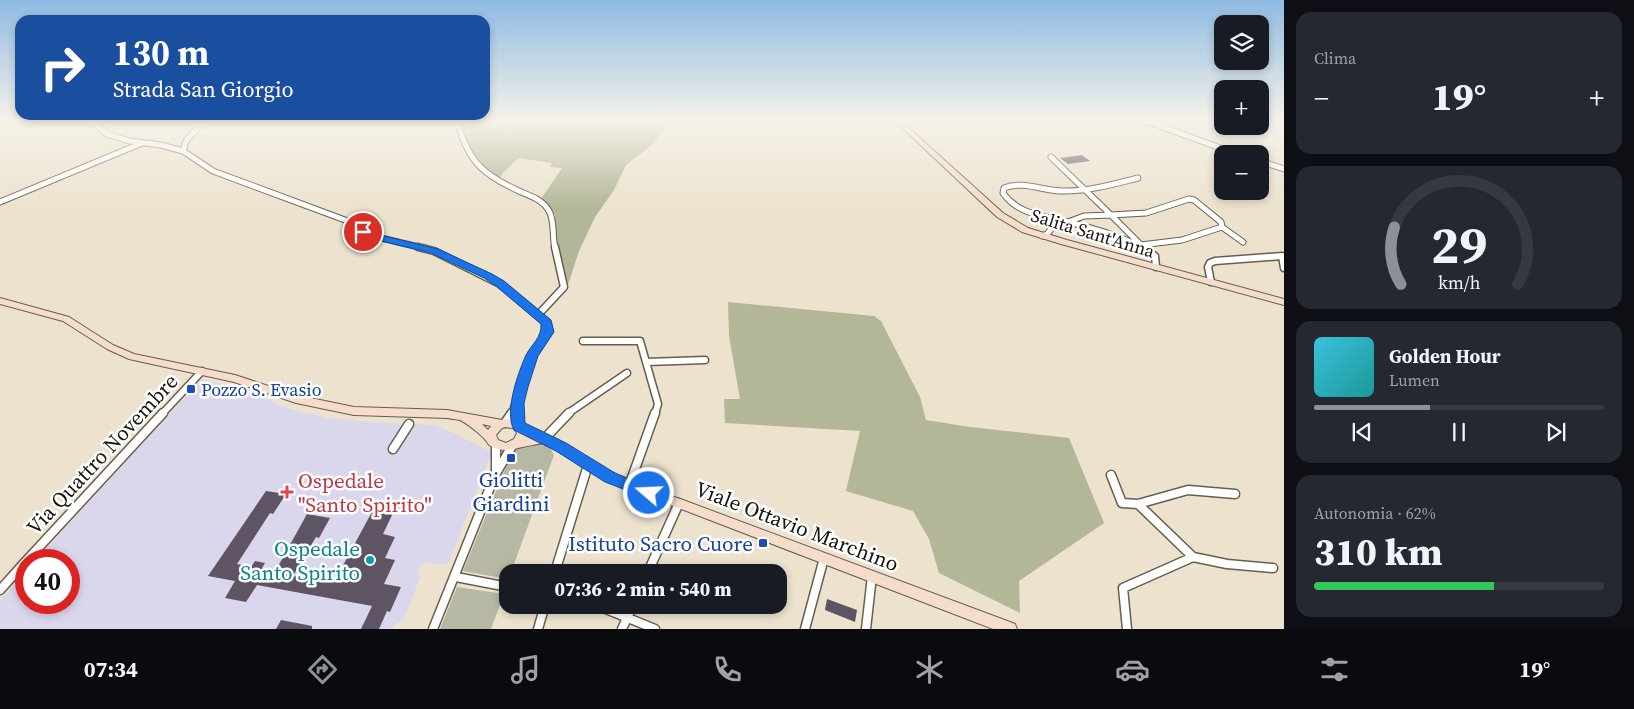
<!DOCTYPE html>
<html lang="it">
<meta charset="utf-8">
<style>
:root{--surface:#171b24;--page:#242831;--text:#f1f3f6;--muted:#9ea1a6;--line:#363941;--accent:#8c9099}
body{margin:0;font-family:"Source Serif 4",serif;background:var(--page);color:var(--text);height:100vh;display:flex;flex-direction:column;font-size:19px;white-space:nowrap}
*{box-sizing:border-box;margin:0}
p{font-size:16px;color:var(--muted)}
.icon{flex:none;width:28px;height:28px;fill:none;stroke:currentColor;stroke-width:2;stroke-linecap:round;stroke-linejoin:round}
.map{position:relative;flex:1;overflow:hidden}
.drawer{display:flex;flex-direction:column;gap:12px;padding:12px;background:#0d0f14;width:350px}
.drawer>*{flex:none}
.guide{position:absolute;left:15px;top:15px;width:475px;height:105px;border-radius:15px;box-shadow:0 2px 8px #0003;background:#1a4fa0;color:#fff;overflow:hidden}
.tools{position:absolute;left:1214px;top:15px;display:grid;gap:10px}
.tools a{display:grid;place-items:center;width:55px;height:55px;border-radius:10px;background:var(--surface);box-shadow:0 2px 8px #0003;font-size:25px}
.speed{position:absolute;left:15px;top:549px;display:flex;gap:10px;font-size:25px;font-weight:700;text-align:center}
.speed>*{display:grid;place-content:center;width:65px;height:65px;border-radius:50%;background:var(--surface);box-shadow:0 2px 8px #0003;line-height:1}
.speed .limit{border:8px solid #d22;background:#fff;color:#111}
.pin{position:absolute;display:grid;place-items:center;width:42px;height:42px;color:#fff;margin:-21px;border:2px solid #fff;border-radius:50%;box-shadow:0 1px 5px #0007}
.me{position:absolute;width:55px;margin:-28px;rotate:289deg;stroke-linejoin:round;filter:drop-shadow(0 0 4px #0008)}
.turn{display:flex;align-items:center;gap:18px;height:105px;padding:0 15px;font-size:22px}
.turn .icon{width:65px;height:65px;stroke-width:2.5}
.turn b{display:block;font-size:35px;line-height:42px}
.big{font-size:38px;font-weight:800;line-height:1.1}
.drawer .card{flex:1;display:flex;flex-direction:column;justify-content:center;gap:8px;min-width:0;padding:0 18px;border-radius:15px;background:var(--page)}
.drawer .dial{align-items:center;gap:0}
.dial svg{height:130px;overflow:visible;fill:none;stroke:var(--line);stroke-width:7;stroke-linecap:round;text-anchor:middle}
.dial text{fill:var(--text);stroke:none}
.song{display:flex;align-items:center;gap:15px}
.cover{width:60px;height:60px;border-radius:8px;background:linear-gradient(135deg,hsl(190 70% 55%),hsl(180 70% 35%))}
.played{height:5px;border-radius:2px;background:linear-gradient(90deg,var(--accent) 40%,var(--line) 40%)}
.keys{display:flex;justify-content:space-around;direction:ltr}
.heat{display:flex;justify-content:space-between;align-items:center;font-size:28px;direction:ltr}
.charge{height:8px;border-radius:4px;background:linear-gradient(90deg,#34c759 62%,var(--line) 0)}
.trip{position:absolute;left:499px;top:564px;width:288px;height:50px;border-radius:15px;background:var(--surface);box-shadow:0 2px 8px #0003;font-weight:800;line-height:50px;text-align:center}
.tabs{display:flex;height:80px;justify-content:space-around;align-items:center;background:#090b0e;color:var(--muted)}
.tabs .icon{width:35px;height:35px}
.tabs .current{color:var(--accent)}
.tabs b{font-size:22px;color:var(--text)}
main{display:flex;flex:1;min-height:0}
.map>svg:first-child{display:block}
</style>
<main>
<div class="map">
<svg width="1284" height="629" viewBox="0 0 1284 629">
<rect width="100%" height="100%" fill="#ece2ce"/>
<!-- medical -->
<path fill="#dad6ec" d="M202,379L241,389L293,410L328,418L370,422L436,425L492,452L449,562L446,565L429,562L420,566L417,574L421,575L404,619L396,624L391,629H0V600L26,571V602H69V560H36Z"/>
<!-- green -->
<path fill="#b6b8a4" d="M526,444L549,446L554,455L511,572H508L507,579L463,571L508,462L516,449Z
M457,587L504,594L491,629H440Z"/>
<!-- forest -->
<path fill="#b3b697" d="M464,121H681L667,123L653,144L626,165L614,190L595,217L579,251L567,288L555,235V215L551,208L541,199L562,168L550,167L552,163L518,158L501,175L499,181C477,166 469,150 460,125Z
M728,302L874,316L881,321L920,397L926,420L970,427L1069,438L1104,523L1019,581L1020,613L939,573L929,539L913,511L846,491L860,431L725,423L724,399H740L729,336Z"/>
<!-- building -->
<path fill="#5e5464" d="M1082,155L1090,161L1068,164L1060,158Z
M266,491L286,494L273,514L270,513L237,564L251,567L255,561L265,563L262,568L276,570L307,514L330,518L319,538L316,537L293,576L309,579L312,573L322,574L319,580L334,582L373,510L393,513L383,534L395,537L385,558L395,560L384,584L401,587L390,612L387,611L379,629H361L372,606L257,585L246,602L225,598L235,581L208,576Z
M827,599L857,610L855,622L825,610Z
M281,620L312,626V629H276Z"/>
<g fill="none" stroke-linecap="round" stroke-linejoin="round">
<defs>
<path id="street-far2" d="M92,121L107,134L129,141L161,145L183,151L213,171L345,220L377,237L423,248
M461,121L458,125C470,164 484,175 521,192C531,196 543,200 549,211C555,221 552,237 555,248
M1146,121L1237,154
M183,151L186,141L204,121
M1051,157L1111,215
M1260,161L1284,169
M1138,178C1114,184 1090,191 1065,191C1046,192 1023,180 1004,188L1003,193C1019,216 1047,216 1073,223C1097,230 1121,236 1143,248
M1189,199L1194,200L1221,222L1222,227L1182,240L1141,245L1111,215L1146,213Z
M0,202L142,143
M1068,222L1084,216L1111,215
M1222,227L1243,242
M1042,236L1047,234L1059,220"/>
<path id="street-far1" d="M418,247L434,251L500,284L547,323L548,332L530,360L512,414
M1141,247L1155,256L1156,267
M1211,282L1208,267L1210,263L1215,261L1282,256L1284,268
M538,315L564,287L555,247
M583,341H640L658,404L655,414
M646,362L705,360
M517,406L518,414
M162,414L202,371
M567,414L627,373"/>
<path id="street" d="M518,413L519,426
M505,423L512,413
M544,439L569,413
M496,445V471
M393,449L409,424
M1111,475L1122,503L1138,504L1188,490L1235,494
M629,486L655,413
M1138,504L1193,557
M27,560L163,413
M555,572L588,465
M648,572L679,503
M456,577L508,587
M0,590L26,561
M596,605L655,629
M433,629L495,475L512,446
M538,629L545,605
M622,629L633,605
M805,629L824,558
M866,629L872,576
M1127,629L1123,588L1193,557L1227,564L1273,568"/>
<path id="secondary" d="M895,121H901L1003,213L1028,228L1067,240L1284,299V305L1061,244L1022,232L997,217Z
M0,298L69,317L113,345L134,354L235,375L296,395L354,407L447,410L502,420L505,419L520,421L523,425L565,444L592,462L633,483L683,500L1010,622L1015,624L1017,629H993L676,507C644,496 613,485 584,468C571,460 559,449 544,444C541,443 537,444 533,445C517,447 504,455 489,445C485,437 468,424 460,420C456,419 451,419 447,418L354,415L296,403L234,382L129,359L107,349L63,321L0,304ZM482,424L491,426L488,430ZM505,427L513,428L517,433L514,439L506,443L498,440L496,435L502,428Z"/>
</defs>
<!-- street-far2 casing -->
<use href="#street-far2" stroke="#675e4c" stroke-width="7"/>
<!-- street-far1 casing -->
<use href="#street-far1" stroke="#675e4c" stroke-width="9"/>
<!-- street casing -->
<use href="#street" stroke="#675e4c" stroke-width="11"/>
<!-- secondary casing -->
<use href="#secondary" stroke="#675e4c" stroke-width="2"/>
<!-- street-far2 -->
<use href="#street-far2" stroke="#fff" stroke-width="5"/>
<!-- street-far1 -->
<use href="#street-far1" stroke="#fff" stroke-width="6"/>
<!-- street -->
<use href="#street" stroke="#fff" stroke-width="8"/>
<!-- secondary -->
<use href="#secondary" fill="#f5dccb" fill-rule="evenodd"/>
</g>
<!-- sky -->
<linearGradient id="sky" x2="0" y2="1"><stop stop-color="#8fbbe3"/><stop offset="0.58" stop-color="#f6f2e9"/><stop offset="1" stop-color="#f6f2e9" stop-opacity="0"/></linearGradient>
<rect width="1284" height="209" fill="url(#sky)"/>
<!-- route -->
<path fill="#1a73e8" stroke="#114b97" d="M360,229H367L380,235L438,249L492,274L504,281L551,320L554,332L538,356L528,387L524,403L525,423L566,443L615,473L654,489L656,493L654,498L649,499L605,482L556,451L514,430C504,412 518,373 526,355C532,344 542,337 541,324L496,286L484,278L431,253L373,239L360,234Z"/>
<!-- markers -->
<g fill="#1a4fb4" stroke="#fff" stroke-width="2">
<rect x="186" y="384" width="10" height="10" rx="2.5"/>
<rect x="506" y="453" width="10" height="10" rx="2.5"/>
<rect x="758" y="538" width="10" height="10" rx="2.5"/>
</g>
<path fill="#e0444e" stroke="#fff" stroke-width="2" d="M284.5 484.5h5v5h5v5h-5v5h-5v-5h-5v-5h5z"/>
<circle fill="#0f9aa8" stroke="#fff" stroke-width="2" cx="370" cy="560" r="5"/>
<g text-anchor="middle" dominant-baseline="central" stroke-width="5" stroke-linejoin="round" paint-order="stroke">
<!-- street labels -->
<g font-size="18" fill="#18150e" stroke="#fff">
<text transform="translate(1093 233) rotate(17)">Salita Sant'Anna</text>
</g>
<!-- transit labels -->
<g font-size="18" fill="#164399" stroke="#fff" text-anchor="start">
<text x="201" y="389">Pozzo S. Evasio</text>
</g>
<!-- near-street labels -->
<g font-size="21" fill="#18150e" stroke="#fff">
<text transform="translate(102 454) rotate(-47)">Via Quattro Novembre</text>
<text transform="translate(797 526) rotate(21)">Viale Ottavio Marchino</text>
</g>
<!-- near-transit labels -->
<g font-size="21" fill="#164399" stroke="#fff">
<text x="511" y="479">Giolitti<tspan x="511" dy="24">Giardini</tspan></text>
<text x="753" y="543" text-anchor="end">Istituto Sacro Cuore</text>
</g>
<!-- near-health labels -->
<g font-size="21" fill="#be3a42" stroke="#fff" text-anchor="start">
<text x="298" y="480">Ospedale<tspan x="298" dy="24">"Santo Spirito"</tspan></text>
</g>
<!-- near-culture labels -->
<g font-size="21" fill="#0d838f" stroke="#fff" text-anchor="end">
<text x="360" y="548">Ospedale<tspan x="360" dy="24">Santo Spirito</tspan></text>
</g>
</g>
</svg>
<div class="tools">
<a><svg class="icon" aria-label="layers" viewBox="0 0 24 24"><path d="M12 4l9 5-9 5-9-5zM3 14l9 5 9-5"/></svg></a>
<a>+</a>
<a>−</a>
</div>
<div class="speed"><div class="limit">40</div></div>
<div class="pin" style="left:363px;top:232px;background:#d93025"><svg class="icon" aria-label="arrive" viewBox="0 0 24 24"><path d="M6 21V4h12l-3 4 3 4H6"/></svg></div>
<svg class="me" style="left:649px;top:493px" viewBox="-20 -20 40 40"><circle r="17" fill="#1a73e8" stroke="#fff" stroke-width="3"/><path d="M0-11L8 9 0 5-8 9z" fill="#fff"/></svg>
<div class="trip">07:36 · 2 min · 540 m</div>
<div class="guide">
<div class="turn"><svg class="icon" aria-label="right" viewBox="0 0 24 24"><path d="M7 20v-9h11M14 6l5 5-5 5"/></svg><div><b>130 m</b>Strada San Giorgio</div></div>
</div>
</div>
<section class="drawer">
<div class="card"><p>Clima</p>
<div class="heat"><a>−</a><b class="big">19°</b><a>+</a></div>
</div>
<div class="card dial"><svg viewBox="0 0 100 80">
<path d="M14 69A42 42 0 1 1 86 69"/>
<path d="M14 69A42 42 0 0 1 10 34" stroke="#8c9099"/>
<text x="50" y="56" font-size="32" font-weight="700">29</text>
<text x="50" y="72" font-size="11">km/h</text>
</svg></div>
<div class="card">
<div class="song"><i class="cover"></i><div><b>Golden Hour</b><p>Lumen</p></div></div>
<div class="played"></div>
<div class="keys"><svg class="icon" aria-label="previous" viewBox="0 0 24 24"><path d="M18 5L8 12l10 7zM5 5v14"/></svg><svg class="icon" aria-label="pause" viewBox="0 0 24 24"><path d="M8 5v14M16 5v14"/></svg><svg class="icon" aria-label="next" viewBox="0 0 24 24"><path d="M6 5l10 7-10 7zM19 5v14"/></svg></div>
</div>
<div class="card"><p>Autonomia · 62%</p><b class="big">310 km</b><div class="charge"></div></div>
</section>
</main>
<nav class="tabs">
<b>07:34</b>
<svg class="icon current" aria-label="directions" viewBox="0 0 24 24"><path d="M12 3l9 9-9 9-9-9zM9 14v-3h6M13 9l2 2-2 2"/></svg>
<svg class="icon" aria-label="music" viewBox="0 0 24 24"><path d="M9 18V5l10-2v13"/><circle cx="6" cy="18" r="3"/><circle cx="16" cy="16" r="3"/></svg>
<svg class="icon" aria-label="phone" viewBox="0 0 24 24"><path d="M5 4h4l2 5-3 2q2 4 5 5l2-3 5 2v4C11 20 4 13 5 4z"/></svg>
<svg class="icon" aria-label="climate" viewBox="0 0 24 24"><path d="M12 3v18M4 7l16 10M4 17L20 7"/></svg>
<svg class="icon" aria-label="car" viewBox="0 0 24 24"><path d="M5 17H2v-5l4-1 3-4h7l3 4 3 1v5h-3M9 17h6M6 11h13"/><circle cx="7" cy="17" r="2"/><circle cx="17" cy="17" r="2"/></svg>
<svg class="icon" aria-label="filters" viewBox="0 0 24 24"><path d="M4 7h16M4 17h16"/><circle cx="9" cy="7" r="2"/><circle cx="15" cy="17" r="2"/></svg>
<b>19°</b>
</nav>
